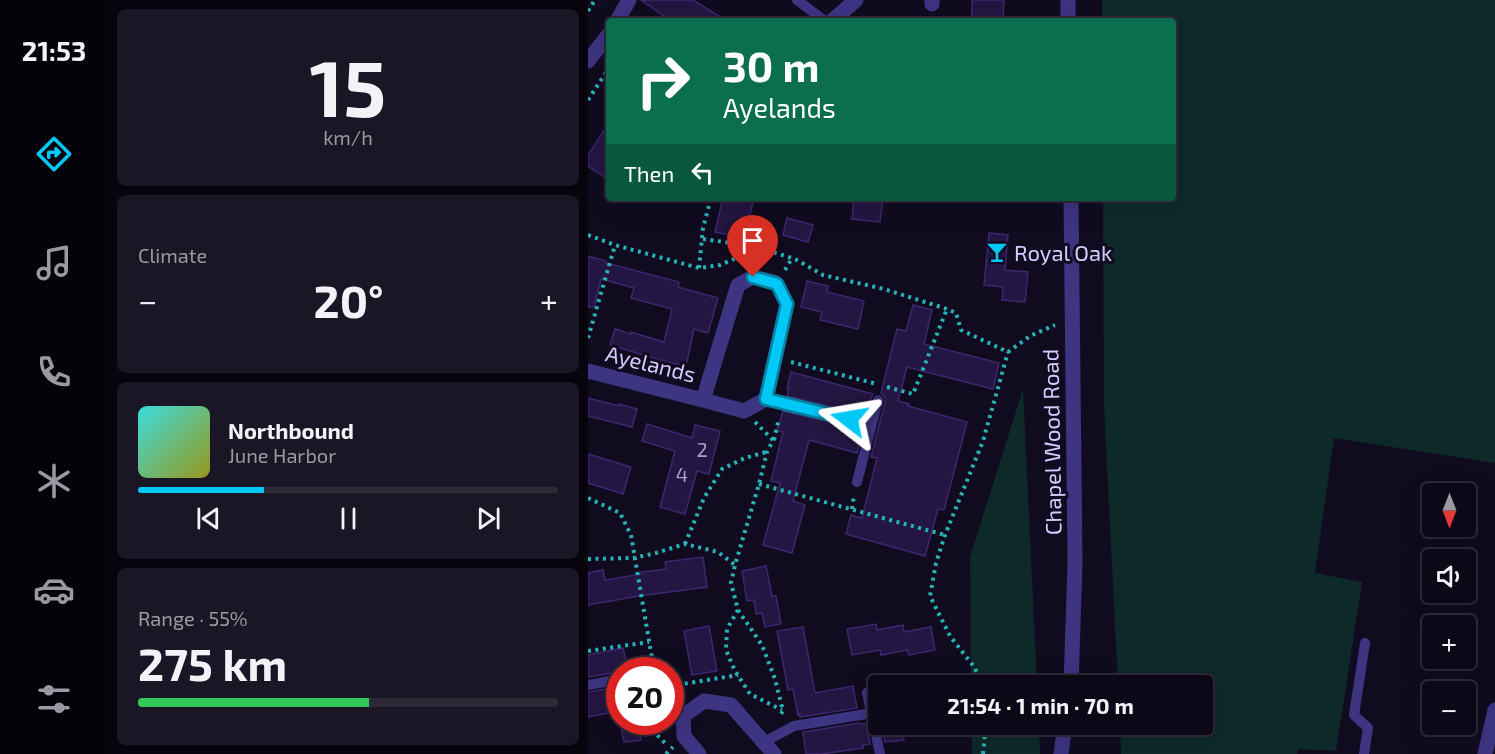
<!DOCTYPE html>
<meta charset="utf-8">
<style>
:root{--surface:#0d0818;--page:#1b1625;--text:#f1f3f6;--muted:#9a9aa2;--line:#2d2937;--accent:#00c8f6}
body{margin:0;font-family:"Exo 2",sans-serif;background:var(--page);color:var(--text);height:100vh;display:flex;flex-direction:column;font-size:22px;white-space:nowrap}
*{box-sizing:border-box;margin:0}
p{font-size:20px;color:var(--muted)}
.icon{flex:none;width:33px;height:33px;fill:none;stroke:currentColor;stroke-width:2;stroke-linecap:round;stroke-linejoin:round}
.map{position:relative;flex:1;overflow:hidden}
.sheet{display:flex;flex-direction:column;gap:9px;padding:9px;background:#07040d;width:480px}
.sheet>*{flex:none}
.guide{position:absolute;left:18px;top:18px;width:570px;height:183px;border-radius:6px;box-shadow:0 6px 24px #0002,0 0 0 2px var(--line);background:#0b6e4f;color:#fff;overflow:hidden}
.needle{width:39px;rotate:180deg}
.buttons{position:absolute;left:834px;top:483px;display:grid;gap:12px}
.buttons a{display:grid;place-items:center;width:54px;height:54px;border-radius:6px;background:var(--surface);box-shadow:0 6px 24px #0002,0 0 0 2px var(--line);font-size:30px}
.speed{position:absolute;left:18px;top:657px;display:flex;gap:12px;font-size:30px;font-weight:700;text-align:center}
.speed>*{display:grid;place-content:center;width:78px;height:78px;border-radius:50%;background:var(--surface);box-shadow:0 6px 24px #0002,0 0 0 2px var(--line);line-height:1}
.speed .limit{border:9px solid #d22;background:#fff;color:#111}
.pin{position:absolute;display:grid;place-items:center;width:51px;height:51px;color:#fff;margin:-62px -26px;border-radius:50% 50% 50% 0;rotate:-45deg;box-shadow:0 0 6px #0007}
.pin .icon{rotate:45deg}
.me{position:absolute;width:66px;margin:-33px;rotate:284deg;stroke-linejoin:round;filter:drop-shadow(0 0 4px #0008)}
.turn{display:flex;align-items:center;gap:21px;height:126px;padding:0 18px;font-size:27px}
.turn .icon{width:78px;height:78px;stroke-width:2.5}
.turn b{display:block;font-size:42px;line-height:51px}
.then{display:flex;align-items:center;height:57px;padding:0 18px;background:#0003;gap:12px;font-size:22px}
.big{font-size:45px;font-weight:700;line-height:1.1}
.sheet .card{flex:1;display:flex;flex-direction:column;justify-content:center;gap:9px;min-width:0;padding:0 21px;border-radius:9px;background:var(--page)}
.sheet .dial{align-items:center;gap:0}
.dial b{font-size:78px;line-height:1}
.song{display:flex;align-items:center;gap:18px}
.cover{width:72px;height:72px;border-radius:9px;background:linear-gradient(135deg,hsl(180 70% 55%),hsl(60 70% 35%))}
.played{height:6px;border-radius:3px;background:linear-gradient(90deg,var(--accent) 30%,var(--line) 30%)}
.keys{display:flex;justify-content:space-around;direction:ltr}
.heat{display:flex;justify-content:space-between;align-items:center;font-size:33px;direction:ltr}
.charge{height:9px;border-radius:4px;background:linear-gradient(90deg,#34c759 55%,var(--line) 0)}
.trip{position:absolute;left:280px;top:675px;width:345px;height:60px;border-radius:6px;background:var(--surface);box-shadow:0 6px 24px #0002,0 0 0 2px var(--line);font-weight:700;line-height:60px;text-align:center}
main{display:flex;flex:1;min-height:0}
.tab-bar{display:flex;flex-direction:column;width:108px;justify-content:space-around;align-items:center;background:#05030a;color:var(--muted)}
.tab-bar .icon{width:42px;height:42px}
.tab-bar .current{color:var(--accent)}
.tab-bar b{font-size:27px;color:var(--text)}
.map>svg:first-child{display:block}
</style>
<main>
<nav class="tab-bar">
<b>21:53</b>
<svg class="icon current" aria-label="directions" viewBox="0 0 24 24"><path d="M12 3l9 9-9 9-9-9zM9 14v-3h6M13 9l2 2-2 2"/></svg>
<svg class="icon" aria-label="music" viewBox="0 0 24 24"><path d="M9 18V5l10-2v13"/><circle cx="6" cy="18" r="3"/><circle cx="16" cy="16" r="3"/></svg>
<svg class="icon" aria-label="phone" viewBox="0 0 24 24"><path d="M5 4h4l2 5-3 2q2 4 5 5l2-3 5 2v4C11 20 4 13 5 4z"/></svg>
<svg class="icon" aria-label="climate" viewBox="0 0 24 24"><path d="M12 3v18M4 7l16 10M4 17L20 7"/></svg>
<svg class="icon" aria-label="car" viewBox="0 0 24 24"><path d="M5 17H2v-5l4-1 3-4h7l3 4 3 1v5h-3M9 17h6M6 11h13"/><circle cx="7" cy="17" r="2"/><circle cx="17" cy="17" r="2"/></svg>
<svg class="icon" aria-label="filters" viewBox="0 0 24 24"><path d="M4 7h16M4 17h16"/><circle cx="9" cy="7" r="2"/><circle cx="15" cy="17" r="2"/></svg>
</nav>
<section class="sheet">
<div class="card dial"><b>15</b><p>km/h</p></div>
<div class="card"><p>Climate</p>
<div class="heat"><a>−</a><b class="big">20°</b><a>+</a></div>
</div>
<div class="card">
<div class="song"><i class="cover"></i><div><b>Northbound</b><p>June Harbor</p></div></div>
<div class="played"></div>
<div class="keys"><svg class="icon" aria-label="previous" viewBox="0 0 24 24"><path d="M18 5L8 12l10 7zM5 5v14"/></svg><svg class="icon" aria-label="pause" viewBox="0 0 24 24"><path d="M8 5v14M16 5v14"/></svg><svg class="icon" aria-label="next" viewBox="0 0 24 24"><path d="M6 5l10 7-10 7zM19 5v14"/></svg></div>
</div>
<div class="card"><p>Range · 55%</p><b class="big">275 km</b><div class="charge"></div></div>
</section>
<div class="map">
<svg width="907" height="754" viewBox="0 0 907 754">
<rect width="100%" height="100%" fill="#110b20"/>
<!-- green -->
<path fill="#0e292a" d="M514,0H907V463L746,438L727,573L774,582L748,751L710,749L709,754H533L532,725L615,724V686L530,685L516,406L515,198H585V21H514Z
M435,389L449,685H383L382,557Z
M384,725H451L452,754H384Z"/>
<!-- building -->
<path fill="#231642" stroke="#3c2770" stroke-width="1.5" d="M53,0H105L139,21H83Z
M384,0H416L415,20L384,19Z
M21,123V180L0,166V155Z
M135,198H166L156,238L127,232Z
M266,198H295L292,222L264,219Z
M199,218L225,225L220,242L195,235Z
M401,233L420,235L417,270L440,272L437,302L414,300L415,287L396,285Z
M0,256L18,261V263L91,282L90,287L130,298L120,333L106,329L98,366L79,362L22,345L27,329L43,334V332L76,342L84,309L43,298L46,288L13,279L6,307H0Z
M219,281L240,286L239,292L276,301L270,329L232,320L234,312L213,307Z
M325,305L344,310L336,344L411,363L405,389L319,367L310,401L321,404L320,406L379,422L356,510L350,509L337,556L258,534L263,515L274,518L289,458L283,457L297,402V397L293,393L309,329L318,331Z
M203,372L285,394L283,398L278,415L199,396L201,389H199Z
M0,398L31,406V404L49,409L44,427L0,416Z
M195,411L275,430L269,453L221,440L205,501L217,505L204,553L175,545L192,483L183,481L195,432L189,431Z
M59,424L104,438L107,425L132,431L121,474L109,471L97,514L72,507L87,451L54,441Z
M0,454L43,467L35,494L0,483Z
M115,557L119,587L51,596L0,605V573L15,570L17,580L54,574L53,572L78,569L77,562Z
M178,566L184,596H188L193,624L177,627L174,613L168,614L166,600L159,601L154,571Z
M288,624L289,630L315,625L316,632L343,627L347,650L321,655L319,650L293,655L292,650L264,655L259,629Z
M121,626L129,671L104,675L96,631Z
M215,627L227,693L265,686L269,708L212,717V714L210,715L205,689L200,690L189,631Z
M35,648L39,664L32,666V672L0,677V655Z
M32,687V711L0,717V692Z
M32,722H50L53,740L36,742Z
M271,723L272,724H278L282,744L275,745V748L233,754H218L215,732Z
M293,724H313L316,740L297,742Z"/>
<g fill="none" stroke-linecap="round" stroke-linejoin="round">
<!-- path -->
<path stroke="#27b4b7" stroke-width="4" stroke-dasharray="3 4.5" stroke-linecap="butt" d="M0,11L7,0
M0,100L21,68
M0,235L27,245L111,268L132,265L172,248L207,259L235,275L296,289L359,309L368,313L373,330L420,352L442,336L467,325
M115,239L171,247
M111,268L115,228L123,198
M197,270L204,258
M0,338L27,245
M203,362L289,384
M299,387L325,394L359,309
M167,422L185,440L179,452L171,484L147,565L143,583L150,610L174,645L187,679L195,711L192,715
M186,440L191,418
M171,484L357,535
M0,498L32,513L43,535L66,670
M264,509L266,495
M97,544L116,498L134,469L157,458L178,452
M0,559L46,558L68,553L97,544L130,552L147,565
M150,610L139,629L138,650L147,671L162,694L194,710
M0,651L61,642
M82,686L150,675
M393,686L387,668L362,636L342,596L348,563L357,535L395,441L420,352
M63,722L67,733L78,744
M78,754L85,747
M395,754L398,724"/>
<!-- lane -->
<path stroke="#3d3482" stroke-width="10" d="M209,0L237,21
M178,399L283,424
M269,482L290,400
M0,685L32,679
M279,693L292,754
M82,705L95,716
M176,742L206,726L284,713
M776,754L780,728L766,715L777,643"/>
<!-- street -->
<path stroke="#3d3482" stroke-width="15" d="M480,0V21
M344,4V0
M29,21L41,0
M244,21L268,0
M0,61L21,34
M483,198L487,563L483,686
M0,371L115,400L156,411L178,399L199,304L189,284L186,282L165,277L150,285L115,400
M111,754L96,736L95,716L116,701L143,705L186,754
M473,754L477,724
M897,754L907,710"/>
</g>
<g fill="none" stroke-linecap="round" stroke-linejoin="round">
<defs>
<path id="route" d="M165,277L189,284L199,304L178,399L261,419"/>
</defs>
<!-- route casing -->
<use href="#route" stroke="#0082a0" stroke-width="15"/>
<!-- route -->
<use href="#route" stroke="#00c8f6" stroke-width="10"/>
</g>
<!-- icons -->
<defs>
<symbol id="bar-bare" viewBox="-9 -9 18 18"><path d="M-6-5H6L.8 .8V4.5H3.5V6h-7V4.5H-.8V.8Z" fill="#00c8f6" stroke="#110b20" stroke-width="2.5" paint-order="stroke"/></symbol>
</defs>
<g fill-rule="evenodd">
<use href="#bar-bare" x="394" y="237" width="30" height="30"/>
</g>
<g text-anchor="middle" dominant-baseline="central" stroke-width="6" stroke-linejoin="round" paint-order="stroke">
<!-- number labels -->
<g font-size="20" fill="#a89ed0">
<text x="114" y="449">2</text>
<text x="94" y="474">4</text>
</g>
<!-- poi labels -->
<g font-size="22" fill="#d5cbff" stroke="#110b20" text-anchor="start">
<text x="426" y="252">Royal Oak</text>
</g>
<!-- street labels -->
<g font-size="22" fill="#d5cbff" stroke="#110b20">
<text transform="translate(63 363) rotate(14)">Ayelands</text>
<text transform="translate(463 442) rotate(-91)">Chapel Wood Road</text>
</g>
</g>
</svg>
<div class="buttons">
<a><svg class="needle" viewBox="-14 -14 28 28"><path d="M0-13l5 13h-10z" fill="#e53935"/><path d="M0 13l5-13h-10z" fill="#9a9aa2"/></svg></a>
<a><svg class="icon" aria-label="sound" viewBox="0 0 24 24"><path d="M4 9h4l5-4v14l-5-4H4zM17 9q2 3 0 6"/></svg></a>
<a>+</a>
<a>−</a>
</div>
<div class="speed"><div class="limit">20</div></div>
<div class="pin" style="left:165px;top:277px;background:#d93025"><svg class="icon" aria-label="arrive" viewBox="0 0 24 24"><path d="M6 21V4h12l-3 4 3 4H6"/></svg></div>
<svg class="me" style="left:261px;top:419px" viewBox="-20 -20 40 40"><path d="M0-17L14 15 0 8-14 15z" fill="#00c8f6" stroke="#fff" stroke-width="4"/></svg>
<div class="trip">21:54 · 1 min · 70 m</div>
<div class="guide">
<div class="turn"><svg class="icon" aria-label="right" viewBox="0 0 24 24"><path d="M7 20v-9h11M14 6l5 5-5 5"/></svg><div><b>30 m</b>Ayelands</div></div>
<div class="then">Then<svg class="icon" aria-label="left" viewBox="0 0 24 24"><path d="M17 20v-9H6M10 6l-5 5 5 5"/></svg></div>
</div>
</div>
</main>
